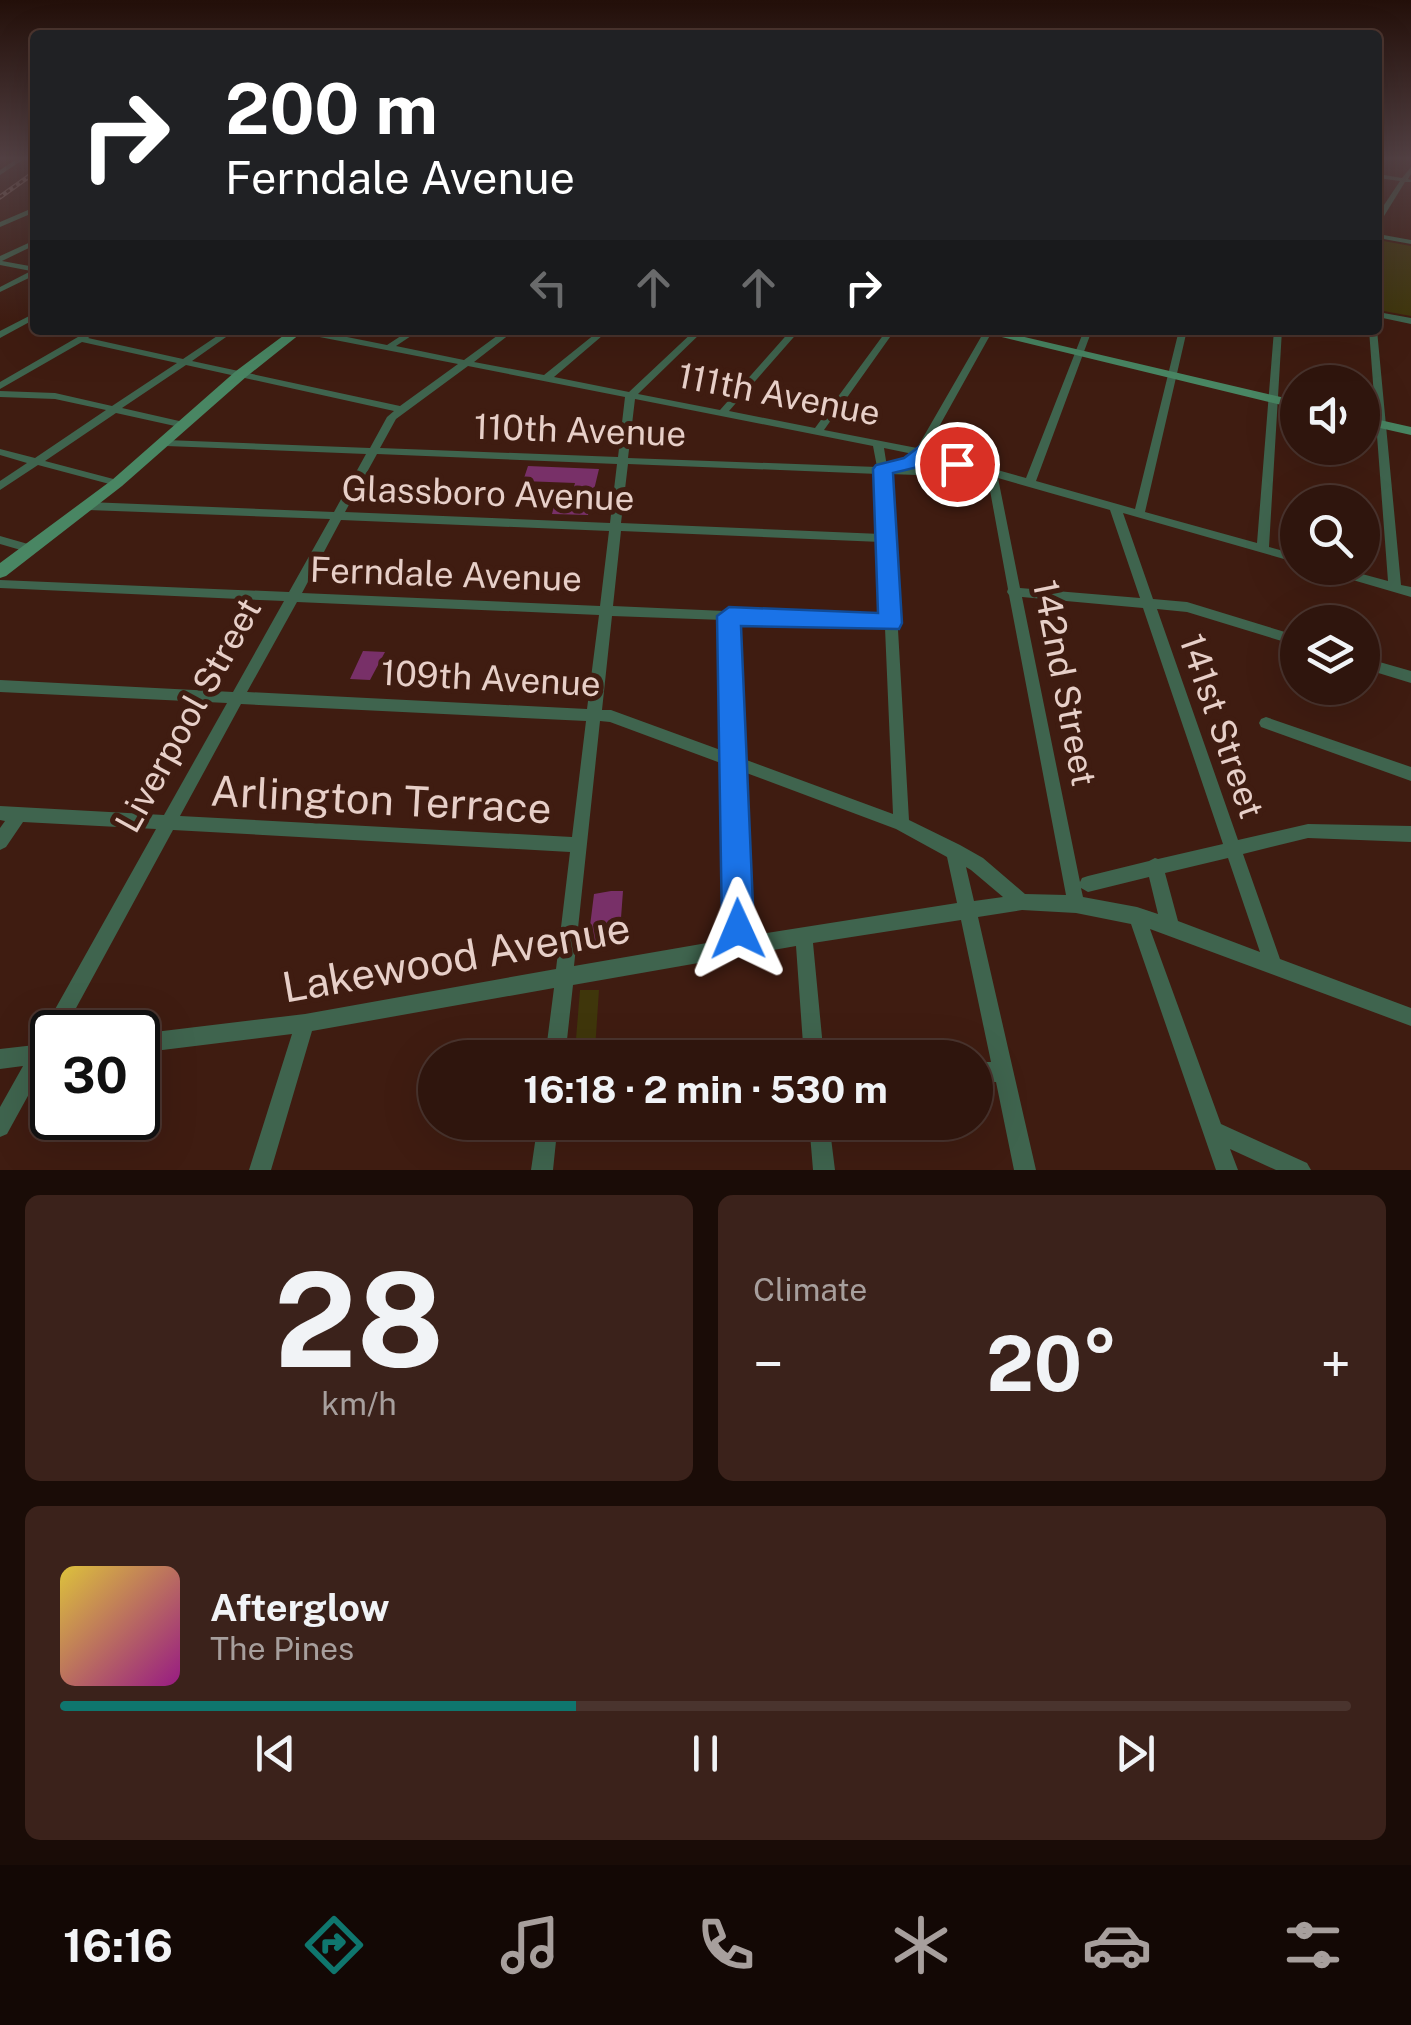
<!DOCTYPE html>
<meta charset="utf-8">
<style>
:root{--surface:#2f150d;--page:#3b221b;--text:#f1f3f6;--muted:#a79f9d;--line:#4a342e;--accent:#0f766e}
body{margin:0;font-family:"Public Sans",sans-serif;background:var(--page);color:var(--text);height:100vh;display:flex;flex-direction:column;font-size:38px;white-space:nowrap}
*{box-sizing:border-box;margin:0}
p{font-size:32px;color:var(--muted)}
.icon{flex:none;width:55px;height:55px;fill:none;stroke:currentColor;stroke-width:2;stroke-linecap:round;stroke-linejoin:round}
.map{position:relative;height:1170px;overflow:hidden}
.drawer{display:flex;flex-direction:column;gap:25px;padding:25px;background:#1a0c07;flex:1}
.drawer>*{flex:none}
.hud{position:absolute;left:30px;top:30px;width:1352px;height:305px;border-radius:10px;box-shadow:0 10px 40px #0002,0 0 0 2px var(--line);background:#202124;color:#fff;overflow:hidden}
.controls{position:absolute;left:1280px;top:365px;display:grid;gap:20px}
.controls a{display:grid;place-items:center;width:100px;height:100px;border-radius:50%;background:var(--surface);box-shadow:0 10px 40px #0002,0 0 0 2px var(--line);font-size:50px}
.speed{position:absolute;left:30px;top:1010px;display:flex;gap:20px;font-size:50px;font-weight:700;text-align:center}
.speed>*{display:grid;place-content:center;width:130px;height:130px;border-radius:50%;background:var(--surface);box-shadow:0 10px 40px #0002,0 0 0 2px var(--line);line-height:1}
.speed .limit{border:5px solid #111;border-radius:15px;background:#fff;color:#111}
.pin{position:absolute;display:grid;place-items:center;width:85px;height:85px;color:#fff;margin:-42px;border:5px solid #fff;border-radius:50%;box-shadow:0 2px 10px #0007}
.me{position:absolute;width:110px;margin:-55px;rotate:359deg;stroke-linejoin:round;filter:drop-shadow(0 0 8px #0008)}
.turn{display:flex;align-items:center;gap:35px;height:210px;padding:0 30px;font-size:45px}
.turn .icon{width:130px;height:130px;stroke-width:2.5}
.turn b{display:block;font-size:70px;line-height:85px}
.lanes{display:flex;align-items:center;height:95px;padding:0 30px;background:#0003;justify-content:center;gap:50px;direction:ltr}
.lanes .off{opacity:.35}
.big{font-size:75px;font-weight:700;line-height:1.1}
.drawer .tile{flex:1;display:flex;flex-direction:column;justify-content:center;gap:15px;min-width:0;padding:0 35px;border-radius:15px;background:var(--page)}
.drawer .dial{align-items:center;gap:0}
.dial b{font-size:130px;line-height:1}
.song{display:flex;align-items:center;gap:30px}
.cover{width:120px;height:120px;border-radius:15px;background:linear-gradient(135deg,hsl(50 70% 55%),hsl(310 70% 35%))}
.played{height:10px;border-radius:5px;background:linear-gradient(90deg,var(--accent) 40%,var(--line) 40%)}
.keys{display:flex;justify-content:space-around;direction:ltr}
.heat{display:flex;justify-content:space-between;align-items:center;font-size:55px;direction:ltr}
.drawer .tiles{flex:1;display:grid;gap:25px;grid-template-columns:1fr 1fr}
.tile:last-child{grid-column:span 2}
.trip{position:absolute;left:418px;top:1040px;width:575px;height:100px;border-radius:50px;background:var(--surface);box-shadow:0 10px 40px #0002,0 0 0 2px var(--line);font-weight:700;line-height:100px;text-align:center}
.dock{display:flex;height:160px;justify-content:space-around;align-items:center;background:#130805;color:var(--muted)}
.dock .icon{width:70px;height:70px}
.dock .current{color:var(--accent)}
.dock b{font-size:45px;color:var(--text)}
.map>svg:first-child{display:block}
</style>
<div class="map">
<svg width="1411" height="1170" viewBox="0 0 1411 1170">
<rect width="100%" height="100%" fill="#3f1c11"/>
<!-- green -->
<path fill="#3f360b" d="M1378,240L1411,246V316L1378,310Z
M580,990H599L595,1050L575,1051Z"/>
<!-- building -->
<path fill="#783068" d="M528,466L599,469L588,515L552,514L556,498H571L575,483L523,481Z
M363,651L385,652L370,680L350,679Z
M611,891H623L619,945L587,950L594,894Z"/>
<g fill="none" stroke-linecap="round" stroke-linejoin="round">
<!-- street -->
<path fill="#3f644e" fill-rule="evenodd" d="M17,159H24L0,175V170Z
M1411,167V174L1408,179L1411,180V182H1405L1381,221H1378V214L1400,181L1378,178V174L1402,178Z
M35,207V212L0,227V222Z
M1378,234L1411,240V244L1378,238Z
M35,240V245L2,261L35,267V275L0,292V287L31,271L0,265V256Z
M1378,312L1411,318V324L1378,317Z
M35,313V319L0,338V331Z
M90,330H100L88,338L183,359L226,330H236L192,361L400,406L458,364L299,333L295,330H312L387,345L410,330H420L396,346L464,360L505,330H515L474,362L544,375L600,330H609L554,377L629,392L695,330H704L638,394L720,410L791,330H800L729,411L815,428L887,330H895L824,430L917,448L985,330H993L926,450L1026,478L1084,330H1092L1036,481L1135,509L1179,330H1187L1145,512L1257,543L1274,330H1282L1269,547L1298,555V563L1123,513L1153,599L1187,602L1298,636V646L1187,612L1157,609L1238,840L1308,824L1411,826V842L1308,838L1243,854L1280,959L1411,1008V1026L1150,929L1221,1124L1307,1163L1311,1170H1276L1230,1149L1238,1170H1216L1131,924L1076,913L1022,910L978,917L1036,1170H1014L996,1082H975V1062H991L961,920L813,943L824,1058H804L796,946L573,985L565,1058H545L554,988L312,1031L271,1170H249L292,1034L138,1053V1034L305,1014L556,969L570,852L173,830L63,1032H52V1062L46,1063L7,1134L0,1137V1107L23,1066L0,1069V1049L35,1045L156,829L23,822L6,847L0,850V828L5,821L0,820V806L164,815L227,703L0,692V680L233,692L284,601L0,588V580L289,592L330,519L88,510L82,506L88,502L334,512L366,454L166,446L161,443L166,440L370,448L387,417L394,411L186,365L122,408L188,423V427L184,428L116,413L45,461L121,481L122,483L121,485L117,486L38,465L0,490V481L27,463L0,455V449L35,458L106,410L55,399L0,397V391L55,393L112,406L177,363L82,342L0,389V382ZM468,366L625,397L618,457L380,448L396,419ZM635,399L873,446L877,467L628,458ZM884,448L913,454L907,460L891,464V468L887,467ZM377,454L617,464L610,523L345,512ZM922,456L987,474L1008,589L1007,592L1009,595L1066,895L1025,894L983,858L960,845L909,820L889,474L972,477L977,474L972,471L901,468L915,464ZM628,464L878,474L881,534L621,523ZM998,478L1110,510L1140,598L1020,588ZM341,520L609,531L600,606L302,593ZM621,531L881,542L884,618L613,606ZM1022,597L1143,608L1223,844L1158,859L1155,858L1149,861L1088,876L1082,878L1080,882ZM297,602L599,615L587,709L247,692ZM612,616L723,620L726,752L611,710H602ZM736,621L885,628L893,814L741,758ZM241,704L586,721L572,837L180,816ZM600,721L610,722L726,765L730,939L574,966ZM741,771L896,829L947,857L957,903L748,936ZM1228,858L1260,952L1178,921L1165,873ZM966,867L971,870L1003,897L974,901ZM1149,877L1158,914L1137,907L1083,897L1081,888L1088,892Z
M1369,330H1377L1401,585L1411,587V597L1322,571L1320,568H1340L1388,581Z
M0,536L35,546L37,549L31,553L0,544Z
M1362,657L1411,671V683L1362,668Z
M1266,717L1411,767V781L1261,727L1259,723L1261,719Z
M538,1122H558L553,1170H531Z
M809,1122H829L835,1170H813Z"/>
<!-- secondary -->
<path fill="#498663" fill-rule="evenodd" d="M291,330H305L246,377L122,486L6,576L0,578V563L112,480L236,371Z
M973,330H995L1298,401V409Z
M1362,416L1411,427V435L1362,424Z"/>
<defs>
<path id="rail" d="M0,197L35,172"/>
</defs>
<!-- rail casing -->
<use href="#rail" stroke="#8c6e65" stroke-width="5"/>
<!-- rail -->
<use href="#rail" stroke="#3f1c11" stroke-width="2.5" stroke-dasharray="4" stroke-linecap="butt"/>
</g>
<!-- sky -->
<linearGradient id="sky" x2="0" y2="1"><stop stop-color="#230f09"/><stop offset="0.49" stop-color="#524043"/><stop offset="1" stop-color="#524043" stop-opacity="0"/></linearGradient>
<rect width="1411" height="323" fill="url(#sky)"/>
<!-- route -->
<path fill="#1a73e8" stroke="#114b97" stroke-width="2.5" d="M920,446L967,464L957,470L924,460L918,467L893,473L902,623L899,629L741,626L754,929L750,940L738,945L727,940L722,929L717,616L729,607L878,613L873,469L876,465L904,458Z"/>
<g text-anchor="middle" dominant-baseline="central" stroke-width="10" stroke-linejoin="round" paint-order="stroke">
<!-- street labels -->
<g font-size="35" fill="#e7cfc8" stroke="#3f1c11">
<text transform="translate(779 394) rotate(11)">111th Avenue</text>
<text transform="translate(580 430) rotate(2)">110th Avenue</text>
<text transform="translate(488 493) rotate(2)">Glassboro Avenue</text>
<text transform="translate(446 574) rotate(2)">Ferndale Avenue</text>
<text transform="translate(491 678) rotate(3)">109th Avenue</text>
<text transform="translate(1065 683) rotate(79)">142nd Street</text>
<text transform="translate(188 715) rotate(-61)">Liverpool Street</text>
<text transform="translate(1222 726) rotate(71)">141st Street</text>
</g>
<!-- near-street labels -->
<g font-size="42" fill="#e7cfc8" stroke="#3f1c11">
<text transform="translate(381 799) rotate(3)">Arlington Terrace</text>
<text transform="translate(456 957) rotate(-10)">Lakewood Avenue</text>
</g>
</g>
</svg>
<div class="controls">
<a><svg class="icon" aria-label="sound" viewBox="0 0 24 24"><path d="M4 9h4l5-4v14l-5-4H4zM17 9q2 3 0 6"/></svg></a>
<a><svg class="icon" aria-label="search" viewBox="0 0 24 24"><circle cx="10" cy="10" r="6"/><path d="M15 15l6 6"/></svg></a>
<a><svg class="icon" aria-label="layers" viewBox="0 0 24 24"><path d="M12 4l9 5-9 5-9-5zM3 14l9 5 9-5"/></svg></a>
</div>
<div class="speed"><div class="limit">30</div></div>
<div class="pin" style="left:957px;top:464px;background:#d93025"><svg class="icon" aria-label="arrive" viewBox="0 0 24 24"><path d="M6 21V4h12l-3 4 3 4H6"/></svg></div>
<svg class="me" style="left:738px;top:929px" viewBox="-20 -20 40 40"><path d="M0-17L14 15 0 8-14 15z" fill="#1a73e8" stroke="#fff" stroke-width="4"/></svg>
<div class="trip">16:18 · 2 min · 530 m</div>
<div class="hud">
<div class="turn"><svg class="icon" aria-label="right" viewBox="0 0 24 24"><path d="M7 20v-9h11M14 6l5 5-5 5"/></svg><div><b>200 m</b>Ferndale Avenue</div></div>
<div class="lanes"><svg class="icon off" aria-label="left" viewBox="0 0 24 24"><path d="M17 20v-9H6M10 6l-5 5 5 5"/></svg><svg class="icon off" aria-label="ahead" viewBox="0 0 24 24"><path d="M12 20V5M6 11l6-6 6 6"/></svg><svg class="icon off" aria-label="ahead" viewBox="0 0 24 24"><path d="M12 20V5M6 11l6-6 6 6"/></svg><svg class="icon" aria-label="right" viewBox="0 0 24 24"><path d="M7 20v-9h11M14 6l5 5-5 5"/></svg></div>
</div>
</div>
<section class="drawer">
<div class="tiles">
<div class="tile dial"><b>28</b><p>km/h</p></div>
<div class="tile"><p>Climate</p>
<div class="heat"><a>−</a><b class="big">20°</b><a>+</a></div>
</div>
<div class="tile">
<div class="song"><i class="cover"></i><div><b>Afterglow</b><p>The Pines</p></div></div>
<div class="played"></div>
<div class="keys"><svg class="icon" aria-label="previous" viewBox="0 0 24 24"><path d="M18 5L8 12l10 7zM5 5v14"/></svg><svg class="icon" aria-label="pause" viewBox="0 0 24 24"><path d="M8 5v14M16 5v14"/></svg><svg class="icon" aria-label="next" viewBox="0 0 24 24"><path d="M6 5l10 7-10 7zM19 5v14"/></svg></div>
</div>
</div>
</section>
<nav class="dock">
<b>16:16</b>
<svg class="icon current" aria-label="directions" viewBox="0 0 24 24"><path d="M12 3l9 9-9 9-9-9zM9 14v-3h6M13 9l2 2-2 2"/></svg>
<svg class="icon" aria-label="music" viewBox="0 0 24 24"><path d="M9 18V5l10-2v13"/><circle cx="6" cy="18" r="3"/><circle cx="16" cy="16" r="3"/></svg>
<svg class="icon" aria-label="phone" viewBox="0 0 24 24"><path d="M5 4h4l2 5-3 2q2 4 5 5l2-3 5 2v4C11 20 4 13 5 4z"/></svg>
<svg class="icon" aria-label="climate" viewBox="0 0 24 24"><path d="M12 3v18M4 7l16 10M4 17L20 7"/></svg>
<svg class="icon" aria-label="car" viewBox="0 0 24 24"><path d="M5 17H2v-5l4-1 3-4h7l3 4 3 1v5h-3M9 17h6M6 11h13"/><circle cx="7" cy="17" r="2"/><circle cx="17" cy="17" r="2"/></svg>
<svg class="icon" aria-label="filters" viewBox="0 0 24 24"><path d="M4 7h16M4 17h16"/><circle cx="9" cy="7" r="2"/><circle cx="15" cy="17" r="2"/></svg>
</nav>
